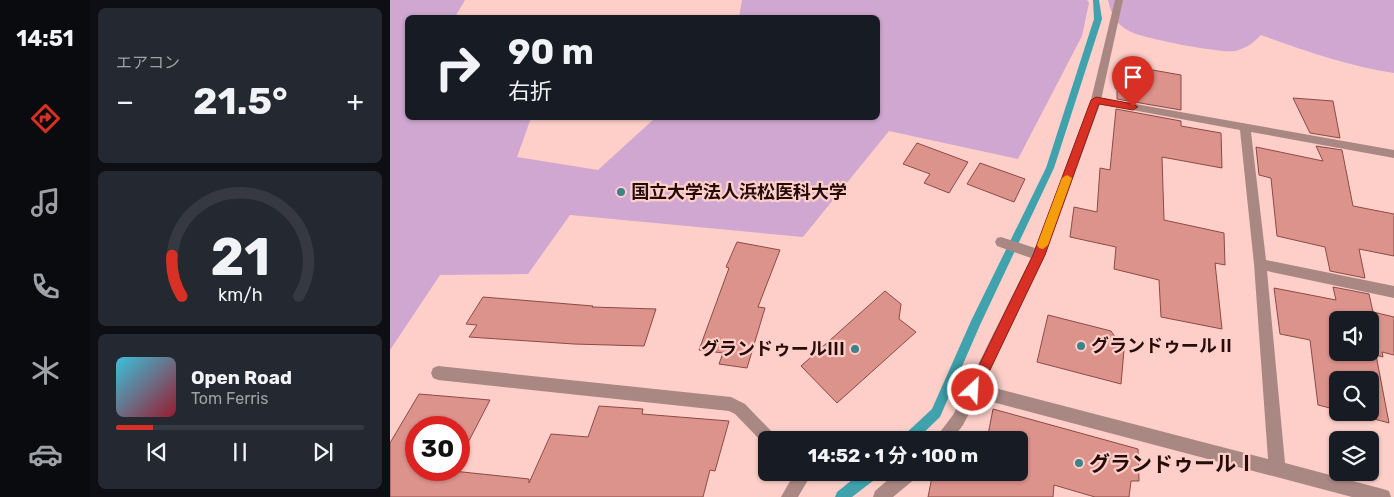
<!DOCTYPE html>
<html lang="ja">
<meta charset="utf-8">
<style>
:root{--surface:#171b24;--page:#242831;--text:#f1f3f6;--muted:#9ea1a6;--line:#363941;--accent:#d93025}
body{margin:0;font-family:Rubik,"Noto Sans JP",sans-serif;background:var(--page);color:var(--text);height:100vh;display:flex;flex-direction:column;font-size:19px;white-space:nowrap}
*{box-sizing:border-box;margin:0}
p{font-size:16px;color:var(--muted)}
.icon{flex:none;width:28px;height:28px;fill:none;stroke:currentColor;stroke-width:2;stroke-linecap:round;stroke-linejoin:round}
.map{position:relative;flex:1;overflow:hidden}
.details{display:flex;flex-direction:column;gap:8px;padding:8px;background:#0d0f14;width:300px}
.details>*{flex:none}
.guide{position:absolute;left:15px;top:15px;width:475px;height:105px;border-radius:8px;box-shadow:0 1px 4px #0004;background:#171b24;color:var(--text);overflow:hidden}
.tools{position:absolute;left:939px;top:311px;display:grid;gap:10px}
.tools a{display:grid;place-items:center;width:50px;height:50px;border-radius:8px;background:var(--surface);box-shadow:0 1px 4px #0004;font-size:25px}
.speed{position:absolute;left:15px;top:416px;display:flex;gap:10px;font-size:25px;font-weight:700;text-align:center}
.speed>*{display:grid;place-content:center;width:65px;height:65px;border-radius:50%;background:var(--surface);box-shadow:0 1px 4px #0004;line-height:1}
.speed .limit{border:8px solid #d22;background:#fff;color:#111}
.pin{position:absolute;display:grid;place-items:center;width:42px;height:42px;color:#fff;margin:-51px -21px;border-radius:50% 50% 50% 0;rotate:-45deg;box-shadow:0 0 5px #0007}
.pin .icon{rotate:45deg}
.me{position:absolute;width:55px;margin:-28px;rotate:25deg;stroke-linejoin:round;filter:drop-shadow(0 0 4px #0008)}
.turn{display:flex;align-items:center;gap:18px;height:105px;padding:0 20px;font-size:22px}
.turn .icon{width:65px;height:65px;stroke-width:2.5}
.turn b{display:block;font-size:35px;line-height:42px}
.big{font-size:38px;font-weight:700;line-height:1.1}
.details .widget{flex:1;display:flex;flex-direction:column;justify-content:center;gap:8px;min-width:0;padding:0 18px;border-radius:8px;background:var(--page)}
.details .dial{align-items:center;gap:0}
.dial svg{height:130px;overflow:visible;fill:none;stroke:var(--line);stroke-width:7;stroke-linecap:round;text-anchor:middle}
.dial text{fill:var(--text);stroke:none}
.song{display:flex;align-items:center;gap:15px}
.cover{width:60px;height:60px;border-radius:8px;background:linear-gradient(135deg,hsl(190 70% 55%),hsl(350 70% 35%))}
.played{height:5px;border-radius:2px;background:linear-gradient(90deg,var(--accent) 15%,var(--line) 15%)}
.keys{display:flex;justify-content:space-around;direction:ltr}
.heat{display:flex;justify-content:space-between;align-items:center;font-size:28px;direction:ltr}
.trip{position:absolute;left:368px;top:431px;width:270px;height:50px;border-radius:8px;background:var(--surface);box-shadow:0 1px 4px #0004;font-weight:700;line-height:50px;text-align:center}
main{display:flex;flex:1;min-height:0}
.dock{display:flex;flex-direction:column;width:90px;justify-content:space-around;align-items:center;background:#090b0e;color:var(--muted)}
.dock .icon{width:35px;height:35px}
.dock .active{color:var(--accent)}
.dock b{font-size:22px;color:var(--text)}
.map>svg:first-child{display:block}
</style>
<main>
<nav class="dock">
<b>14:51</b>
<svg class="icon active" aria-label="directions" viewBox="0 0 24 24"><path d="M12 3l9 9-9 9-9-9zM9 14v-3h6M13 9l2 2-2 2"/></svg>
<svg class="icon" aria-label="music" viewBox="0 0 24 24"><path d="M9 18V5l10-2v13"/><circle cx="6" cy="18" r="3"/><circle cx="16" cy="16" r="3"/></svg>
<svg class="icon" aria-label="phone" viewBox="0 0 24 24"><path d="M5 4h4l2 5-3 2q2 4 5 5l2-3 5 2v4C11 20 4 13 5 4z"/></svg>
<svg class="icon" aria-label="climate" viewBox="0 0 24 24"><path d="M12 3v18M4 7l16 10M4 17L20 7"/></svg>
<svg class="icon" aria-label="car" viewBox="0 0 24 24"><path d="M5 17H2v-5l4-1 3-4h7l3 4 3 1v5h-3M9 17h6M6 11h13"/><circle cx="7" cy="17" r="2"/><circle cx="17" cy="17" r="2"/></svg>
</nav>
<section class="details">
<div class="widget"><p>エアコン</p>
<div class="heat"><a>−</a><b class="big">21.5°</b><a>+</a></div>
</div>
<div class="widget dial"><svg viewBox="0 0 100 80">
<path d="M14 69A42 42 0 1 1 86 69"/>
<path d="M14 69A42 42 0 0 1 8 44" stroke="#d93025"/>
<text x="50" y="56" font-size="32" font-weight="700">21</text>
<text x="50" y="72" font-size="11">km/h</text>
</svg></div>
<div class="widget">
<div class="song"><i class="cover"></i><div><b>Open Road</b><p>Tom Ferris</p></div></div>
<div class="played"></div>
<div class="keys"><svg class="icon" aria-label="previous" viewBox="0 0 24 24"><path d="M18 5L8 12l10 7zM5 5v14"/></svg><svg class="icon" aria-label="pause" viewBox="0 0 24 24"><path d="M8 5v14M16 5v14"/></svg><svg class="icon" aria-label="next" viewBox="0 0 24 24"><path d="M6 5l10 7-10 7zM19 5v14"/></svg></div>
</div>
</section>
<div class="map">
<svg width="1004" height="497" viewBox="0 0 1004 497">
<rect width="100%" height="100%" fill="#fecfc9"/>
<!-- green -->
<path fill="#cfa7d0" d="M0,0H75L65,17L18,18V118H141L127,157L208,170L265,118H488V18L349,17L352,0H697L699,3L692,36L628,159L499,131L413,237L180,215L138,274L50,275L0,350Z
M718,0H1004V73C958,66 915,51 871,35C863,43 857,48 845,51C834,54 750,38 739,31C726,24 721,14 718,0Z"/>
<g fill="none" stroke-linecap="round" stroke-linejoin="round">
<!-- stream -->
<path fill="#3fa2ac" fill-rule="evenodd" d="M703,0H709L712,19L664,168L590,325L550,417L526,440H511L513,436L542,409L581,321L656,168L704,19Z
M472,472H489L488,477L462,497H445L447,492Z"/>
</g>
<!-- building -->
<path fill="#dc938c" stroke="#8c4a45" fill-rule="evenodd" d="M728,64L791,75V110L727,99V89L725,88Z
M903,98L943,101L950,138L920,133Z
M726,109L791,121V126L831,133L832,168L772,157L774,220L834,233L835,265L825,263L832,329L771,317L769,280L724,269L726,247L680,237L684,207L707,212L710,168L720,170Z
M527,143L578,162L559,193L534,183L540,174L513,164Z
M926,146L952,150L963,206L1004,214V256L969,249L975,278L940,271L935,247L887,236L881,178L869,175L866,147L933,161Z
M590,163L635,179L624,202L577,184Z
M347,242L390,250L368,307L375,308L357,368L329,364L333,353L309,350L339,268L336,267Z
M943,287L979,294L983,312L1004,317V355L992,352L993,357L986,355L999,423L958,412H980V380H948V410L928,405L920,340L890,334L884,288L946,300ZM948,320H980V352H948Z
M495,291L511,304L509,319L526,332L447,403L411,366Z
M93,297L203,306L202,307L266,309L254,346L184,344L79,337L87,325L76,324Z
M658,315L721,331L734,350L731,384L647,362Z
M29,394L100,400L69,460V428H26V470H63V471L139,479V483L161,434L198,437L209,406L253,409L252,414L339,421L325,471L320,470L313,497H0V443Z
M603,409L748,449L749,481H741L739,497H705L664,485L663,497H538L543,472H629V440H597Z"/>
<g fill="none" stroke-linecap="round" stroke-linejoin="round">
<!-- service -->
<path fill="#a98884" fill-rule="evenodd" d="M725,0H733L711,100L706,103L701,100Z"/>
<!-- minor -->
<path fill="#a98884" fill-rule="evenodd" d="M706,97L1004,150V158L861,132L876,260L1004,286V298L877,271L895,463L993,489L999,491L1001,497H962L587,398L573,425L562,440H544L563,415L641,258L607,246L605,242L607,238L611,237L645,248L701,100ZM710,104L850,130L864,264L878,459L593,385L655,255Z
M48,366L341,397L355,404L385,435L388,440H376V446L375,445L345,414L339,411L48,380L43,378L41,373L43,368Z
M403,472H420L421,475L408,497H391L404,474Z
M507,472H528L526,478L503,497H483L485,491Z"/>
</g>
<!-- route -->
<path fill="#d93025" stroke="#8d1f18" d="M706,97L743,104L748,107L743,110L709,104L655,255L588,395L583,397L579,395L577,390L579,386L643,255L701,100Z"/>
<!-- slow -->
<path fill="#f59e0b" d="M677,175L682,178L658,245L653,249L649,248L647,245L672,178Z"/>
<!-- markers -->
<g fill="#3c838b" stroke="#fecfc9" stroke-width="2">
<circle cx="231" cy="192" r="5"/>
<circle cx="691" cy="346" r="5"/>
<circle cx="465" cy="349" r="5"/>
<circle cx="689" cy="463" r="5"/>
</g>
<g text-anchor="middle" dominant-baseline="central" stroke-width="4.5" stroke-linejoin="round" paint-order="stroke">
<!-- poi labels -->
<g font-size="18" font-weight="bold" fill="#250b0a" stroke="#fecfc9" text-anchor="start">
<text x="241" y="192">国立大学法人浜松医科大学</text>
<text x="701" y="346">グランドゥールⅡ</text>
<text x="455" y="349" text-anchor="end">グランドゥールⅢ</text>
</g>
<!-- near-poi labels -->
<g font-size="21" font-weight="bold" fill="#250b0a" stroke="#fecfc9" text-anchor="start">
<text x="699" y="463">グランドゥールⅠ</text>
</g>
</g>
</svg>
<div class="tools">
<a><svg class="icon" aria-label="sound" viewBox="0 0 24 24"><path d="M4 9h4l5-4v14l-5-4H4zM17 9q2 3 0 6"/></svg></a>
<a><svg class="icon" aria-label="search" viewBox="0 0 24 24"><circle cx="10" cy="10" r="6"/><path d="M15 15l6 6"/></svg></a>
<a><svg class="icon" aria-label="layers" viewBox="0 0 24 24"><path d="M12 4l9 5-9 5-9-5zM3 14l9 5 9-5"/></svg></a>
</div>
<div class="speed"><div class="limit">30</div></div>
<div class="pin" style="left:743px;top:107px;background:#d93025"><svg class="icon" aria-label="arrive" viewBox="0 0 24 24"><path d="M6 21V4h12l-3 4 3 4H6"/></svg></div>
<svg class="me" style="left:583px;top:390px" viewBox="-20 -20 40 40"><circle r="17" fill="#d93025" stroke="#fff" stroke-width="3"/><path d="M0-11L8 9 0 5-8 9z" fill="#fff"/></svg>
<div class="trip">14:52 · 1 分 · 100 m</div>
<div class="guide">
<div class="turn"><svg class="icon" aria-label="right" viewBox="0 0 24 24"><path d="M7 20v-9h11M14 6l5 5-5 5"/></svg><div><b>90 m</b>右折</div></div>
</div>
</div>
</main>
